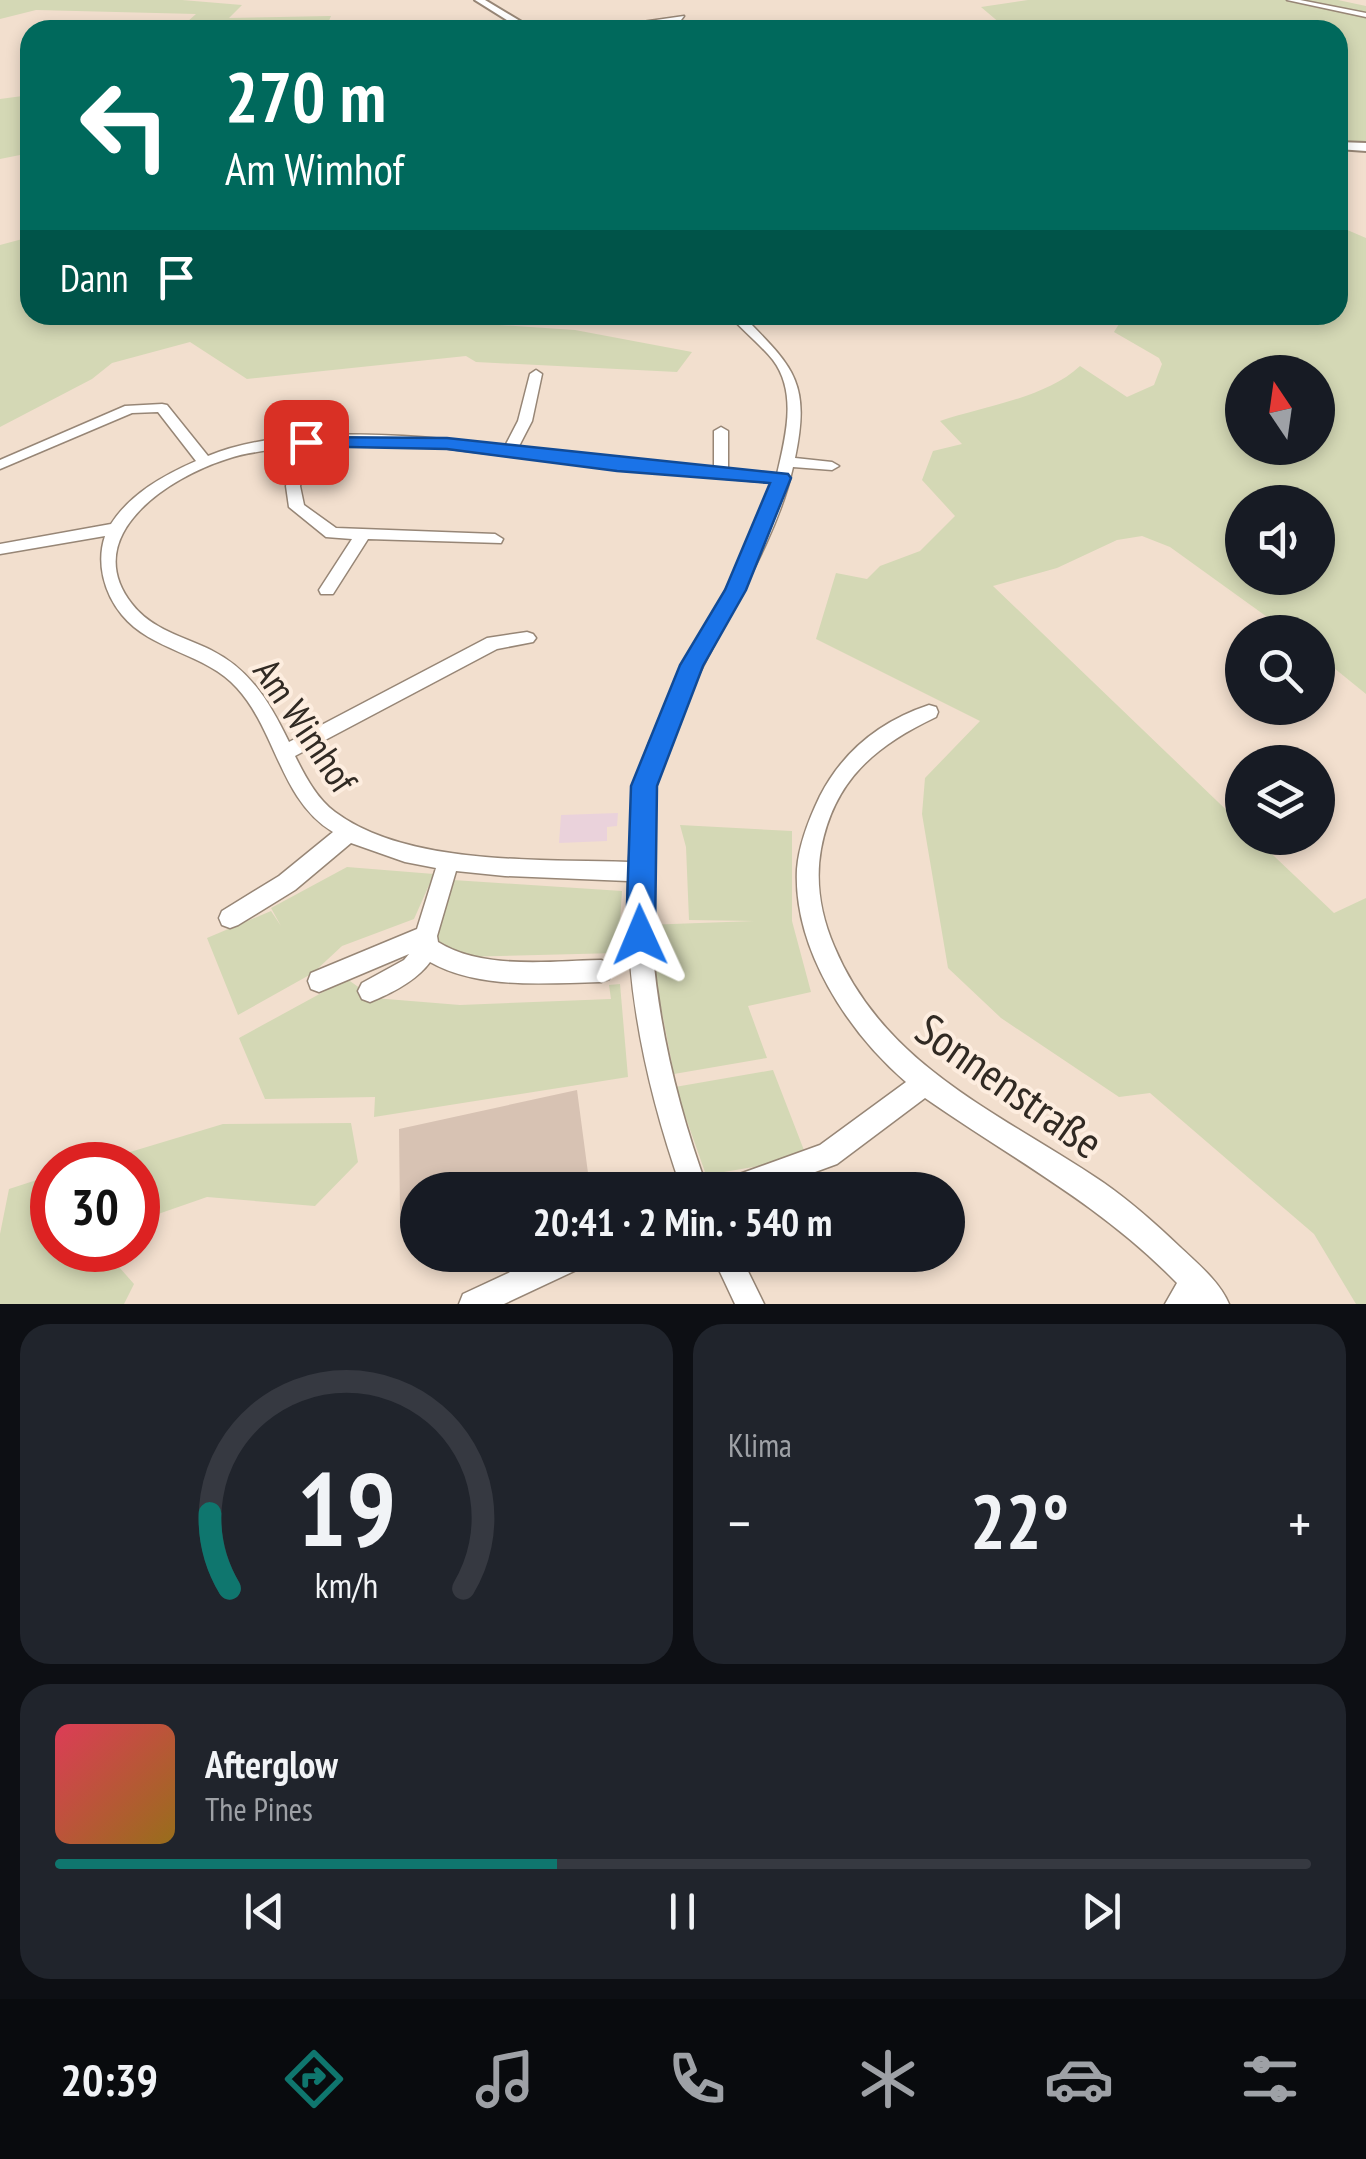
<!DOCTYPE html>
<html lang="de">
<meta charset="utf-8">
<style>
:root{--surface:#171b24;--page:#20242c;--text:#f1f3f6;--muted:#9ea1a6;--line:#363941;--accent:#0f766e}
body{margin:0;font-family:"PT Sans Narrow",sans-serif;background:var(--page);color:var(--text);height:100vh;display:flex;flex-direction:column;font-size:38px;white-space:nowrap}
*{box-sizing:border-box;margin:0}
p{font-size:32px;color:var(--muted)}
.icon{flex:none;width:55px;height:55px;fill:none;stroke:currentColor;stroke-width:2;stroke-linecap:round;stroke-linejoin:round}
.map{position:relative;height:1304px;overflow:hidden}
.panel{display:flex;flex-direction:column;gap:20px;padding:20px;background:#0d0f14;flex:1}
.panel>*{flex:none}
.top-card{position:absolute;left:20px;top:20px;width:1328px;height:305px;border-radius:30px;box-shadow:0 5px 15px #0003;background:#00695c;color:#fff;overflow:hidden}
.needle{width:65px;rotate:347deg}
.buttons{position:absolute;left:1225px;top:355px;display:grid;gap:20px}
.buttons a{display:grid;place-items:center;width:110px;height:110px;border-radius:50%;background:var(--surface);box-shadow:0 5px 15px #0003;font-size:50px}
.speed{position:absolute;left:30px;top:1142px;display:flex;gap:20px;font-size:50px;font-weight:700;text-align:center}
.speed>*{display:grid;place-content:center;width:130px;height:130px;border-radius:50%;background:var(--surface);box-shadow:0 5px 15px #0003;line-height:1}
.speed .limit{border:15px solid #d22;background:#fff;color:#111}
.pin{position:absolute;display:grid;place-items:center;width:85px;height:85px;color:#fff;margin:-42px;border-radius:20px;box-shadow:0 5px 15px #0006}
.me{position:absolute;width:110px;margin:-55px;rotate:359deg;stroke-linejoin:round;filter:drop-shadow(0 0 8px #0008)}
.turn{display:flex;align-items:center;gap:35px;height:210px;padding:0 40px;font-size:45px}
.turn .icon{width:130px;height:130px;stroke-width:2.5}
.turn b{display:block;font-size:70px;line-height:85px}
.then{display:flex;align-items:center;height:95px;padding:0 40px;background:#0003;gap:20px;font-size:38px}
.big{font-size:75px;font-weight:700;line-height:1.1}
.panel .widget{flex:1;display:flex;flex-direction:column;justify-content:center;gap:15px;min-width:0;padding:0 35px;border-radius:30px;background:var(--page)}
.panel .dial{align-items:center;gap:0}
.dial svg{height:260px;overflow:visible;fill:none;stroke:var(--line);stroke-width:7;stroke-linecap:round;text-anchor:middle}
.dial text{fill:var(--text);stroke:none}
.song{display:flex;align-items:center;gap:30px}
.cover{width:120px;height:120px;border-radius:15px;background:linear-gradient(135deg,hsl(350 70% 55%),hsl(40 70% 35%))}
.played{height:10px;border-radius:5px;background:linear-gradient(90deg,var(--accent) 40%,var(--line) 40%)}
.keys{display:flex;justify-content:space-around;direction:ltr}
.heat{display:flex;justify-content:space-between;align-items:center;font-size:55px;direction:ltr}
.panel .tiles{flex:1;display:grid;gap:20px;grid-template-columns:1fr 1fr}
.widget:last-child{grid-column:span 2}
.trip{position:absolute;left:400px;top:1172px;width:565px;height:100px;border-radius:50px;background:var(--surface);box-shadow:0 5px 15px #0003;font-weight:700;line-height:100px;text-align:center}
.dock{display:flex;height:160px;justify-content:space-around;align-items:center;background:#090b0e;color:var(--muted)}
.dock .icon{width:70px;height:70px}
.dock .selected{color:var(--accent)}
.dock b{font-size:45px;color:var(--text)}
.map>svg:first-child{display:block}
</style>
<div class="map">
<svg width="1366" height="1304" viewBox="0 0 1366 1304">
<rect width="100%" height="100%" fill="#f2dfce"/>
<!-- industrial -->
<path fill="#ead2db" d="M618,813L617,826L607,827V841L559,843L561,815Z"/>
<!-- green -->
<path fill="#d4d8b5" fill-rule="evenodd" d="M0,0H182L242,5L229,18L331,16L325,30L384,28L381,30H178L196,14L36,10L0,19Z
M1028,0H1338L1366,6V147L1348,146L1338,138V30H1049L1001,24L981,7Z
M30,95V153L0,159V99Z
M1338,226L1366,238V694L1318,655V632H1288L1170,547L1142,536L1117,540L1057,568L993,586L1242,825V838H1255L1334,913L1366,898V1304H1356L1314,1234L1150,1093L1119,1097L1001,1018L948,968L922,814L925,778L980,721L816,639L836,573L867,579L880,566L920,551L955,516L922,480L933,451L962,444L940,421C984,406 1046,398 1080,366L1127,397L1154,385L1162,364L1159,358L1114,332L1119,324L1148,315H1338ZM1318,372V448H1242V372ZM1242,502H1318V578H1242Z
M30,237V315H455L469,323L575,330L692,352L677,372L476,362L466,356L247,379L190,342L112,363L92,379L0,427V245Z
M680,825L792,831V921L811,992L748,1006L767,1058L674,1074L645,925L754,921L689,920L686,847Z
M347,867L434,874L414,919L342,946L313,973L238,1015L207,938L271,911L281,926L271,908Z
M453,880L622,891L618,953L461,957L433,947Z
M347,979L374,998L460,1005L611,999L609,985L620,984L628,1077L374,1117L375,1097L265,1099L239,1038Z
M773,1070L807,1158L706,1175L675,1087Z
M351,1123L358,1162L315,1206L207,1197L138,1221V1165H87L223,1124Z
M52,1175V1250H104L134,1284L124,1304H0V1234L9,1189Z"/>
<!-- building -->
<path fill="#d7c2b3" d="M577,1090L590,1188L534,1190L533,1184L509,1190H418V1211L400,1215L399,1129Z"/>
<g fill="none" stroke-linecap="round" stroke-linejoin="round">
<defs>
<path id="minor" d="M1287,0H1300L1366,13V17Z
M684,16L681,20L596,30L600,28Z
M729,315H742C793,367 811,381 795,458L832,462L839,466L832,470L793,467C777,541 721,625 689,695C675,725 661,755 654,787C648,811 651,839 650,863C647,977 669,1084 708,1190H682C647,1091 624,987 628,881L505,876L456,871L437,936L438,942C483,970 550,961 601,960L609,963L612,971L609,979L601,982C546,983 480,990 430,962C416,981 392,993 370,1002L362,999L358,991L362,983L404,960L409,954L319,992L311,989L308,981L311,973L417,929L436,868L405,862L351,843L295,890L238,925L230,928L222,925L219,918L222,911L279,876L333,832C280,800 277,732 237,688C206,653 151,651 122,615C104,593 96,563 105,536L0,554V544L111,524C130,494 164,475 196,461L158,412L132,413L0,469V460L125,406L162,404L167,405L208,456C286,423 420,435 505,446L518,421L530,374L536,370L542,374L532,421L518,448L616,461L714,468V431L721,427L728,431V469L777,474C785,439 798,393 773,360C760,344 743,331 729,315ZM356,443L426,446L616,469L774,483L756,529L649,743L633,794L629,862C542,859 407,866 335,812C317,799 305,776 295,756L497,649L533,642L536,638L533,634L527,632L487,638L289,742C270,703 251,670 211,650C184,637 151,629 132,604C78,535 170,477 227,459C246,452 268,451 288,447L298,446L286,486L289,507L326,537L352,539L319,590L321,594H333L368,539L501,543L503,539L495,534L336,528L304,505L300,486L312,445Z
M929,705L936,707L938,712L936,717C875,746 834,780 821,849C815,882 821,916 834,946C885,1068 1001,1113 1104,1183C1131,1202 1156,1224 1180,1247C1197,1263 1220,1282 1229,1304H1165L1177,1283C1100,1204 1014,1160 925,1098L837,1164L766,1190H716L720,1181L820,1145L906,1082C848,1032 793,949 797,869C799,844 809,819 820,796C843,751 881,721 929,705Z
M547,1255H591L587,1265L504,1304H459L463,1294Z
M712,1255H740L764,1304H735Z"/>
<path id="tertiary" d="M475,0H485L535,30H523Z
M1338,142L1366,143V151L1338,149Z"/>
</defs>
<!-- minor casing -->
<use href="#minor" stroke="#978676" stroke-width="3"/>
<!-- tertiary casing -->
<use href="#tertiary" stroke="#978676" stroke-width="4"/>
<!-- minor -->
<use href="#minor" fill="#fff" fill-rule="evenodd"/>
<!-- tertiary -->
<use href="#tertiary" fill="#fff" fill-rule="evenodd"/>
</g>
<!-- route -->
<path fill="#1a73e8" stroke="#114b97" stroke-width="2.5" d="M306,437L447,438L788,474L791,478L746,590L703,666L657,786L655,935L650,945L640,948L630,945L626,935L631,786L680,665L725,590L770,483L617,471L447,449L299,446L297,442Z"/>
<g text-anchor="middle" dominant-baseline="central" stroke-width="8" stroke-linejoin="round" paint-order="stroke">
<!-- street labels -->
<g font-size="38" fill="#312a23" stroke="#fdeddf">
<text transform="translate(306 725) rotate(56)">Am Wimhof</text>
</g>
<!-- near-street labels -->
<g font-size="45" fill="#312a23" stroke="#fdeddf">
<text transform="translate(1010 1085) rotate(35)">Sonnenstraße</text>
</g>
</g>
</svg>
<div class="buttons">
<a><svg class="needle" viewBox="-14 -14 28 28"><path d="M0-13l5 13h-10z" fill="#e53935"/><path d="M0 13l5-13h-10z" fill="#9ea1a6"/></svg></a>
<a><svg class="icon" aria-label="sound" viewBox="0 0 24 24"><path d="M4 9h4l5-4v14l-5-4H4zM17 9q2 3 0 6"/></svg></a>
<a><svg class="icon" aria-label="search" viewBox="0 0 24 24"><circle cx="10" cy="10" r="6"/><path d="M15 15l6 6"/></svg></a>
<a><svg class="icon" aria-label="layers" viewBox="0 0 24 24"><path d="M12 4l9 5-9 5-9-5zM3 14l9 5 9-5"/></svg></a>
</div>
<div class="speed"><div class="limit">30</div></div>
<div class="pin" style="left:306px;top:442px;background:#d93025"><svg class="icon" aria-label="arrive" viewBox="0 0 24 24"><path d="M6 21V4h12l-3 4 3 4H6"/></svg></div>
<svg class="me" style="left:640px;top:935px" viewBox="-20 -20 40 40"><path d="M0-17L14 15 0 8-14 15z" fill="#1a73e8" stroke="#fff" stroke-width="4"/></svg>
<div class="trip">20:41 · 2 Min. · 540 m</div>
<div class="top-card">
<div class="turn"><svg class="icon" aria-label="left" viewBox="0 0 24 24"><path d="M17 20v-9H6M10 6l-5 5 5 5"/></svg><div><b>270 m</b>Am Wimhof</div></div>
<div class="then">Dann<svg class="icon" aria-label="arrive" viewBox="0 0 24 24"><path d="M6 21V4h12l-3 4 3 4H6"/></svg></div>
</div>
</div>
<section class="panel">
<div class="tiles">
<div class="widget dial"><svg viewBox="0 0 100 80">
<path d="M14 69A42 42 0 1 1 86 69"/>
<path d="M14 69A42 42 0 0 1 8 46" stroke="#0f766e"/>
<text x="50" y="56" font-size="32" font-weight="700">19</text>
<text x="50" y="72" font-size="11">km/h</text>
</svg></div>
<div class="widget"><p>Klima</p>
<div class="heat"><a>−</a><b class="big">22°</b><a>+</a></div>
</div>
<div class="widget">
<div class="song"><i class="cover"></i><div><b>Afterglow</b><p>The Pines</p></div></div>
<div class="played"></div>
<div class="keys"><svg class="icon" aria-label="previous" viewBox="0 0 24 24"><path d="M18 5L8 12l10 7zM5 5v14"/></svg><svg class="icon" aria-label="pause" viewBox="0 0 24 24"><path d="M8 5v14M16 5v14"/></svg><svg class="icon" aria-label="next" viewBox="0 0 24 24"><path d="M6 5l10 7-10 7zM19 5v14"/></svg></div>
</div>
</div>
</section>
<nav class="dock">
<b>20:39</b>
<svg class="icon selected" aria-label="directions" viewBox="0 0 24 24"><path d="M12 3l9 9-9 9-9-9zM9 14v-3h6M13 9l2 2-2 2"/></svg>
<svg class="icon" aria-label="music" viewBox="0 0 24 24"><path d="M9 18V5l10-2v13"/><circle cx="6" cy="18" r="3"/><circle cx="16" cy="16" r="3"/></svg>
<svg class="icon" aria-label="phone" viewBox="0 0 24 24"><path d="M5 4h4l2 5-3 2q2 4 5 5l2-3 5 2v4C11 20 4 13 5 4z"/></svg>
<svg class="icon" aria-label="climate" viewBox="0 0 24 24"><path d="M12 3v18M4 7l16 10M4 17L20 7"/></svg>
<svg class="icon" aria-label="car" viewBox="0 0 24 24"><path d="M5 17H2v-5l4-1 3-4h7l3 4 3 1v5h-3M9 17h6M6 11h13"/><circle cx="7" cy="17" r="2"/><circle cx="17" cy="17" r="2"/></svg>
<svg class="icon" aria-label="filters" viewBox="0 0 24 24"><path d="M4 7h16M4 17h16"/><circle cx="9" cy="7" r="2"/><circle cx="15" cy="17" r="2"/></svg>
</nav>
